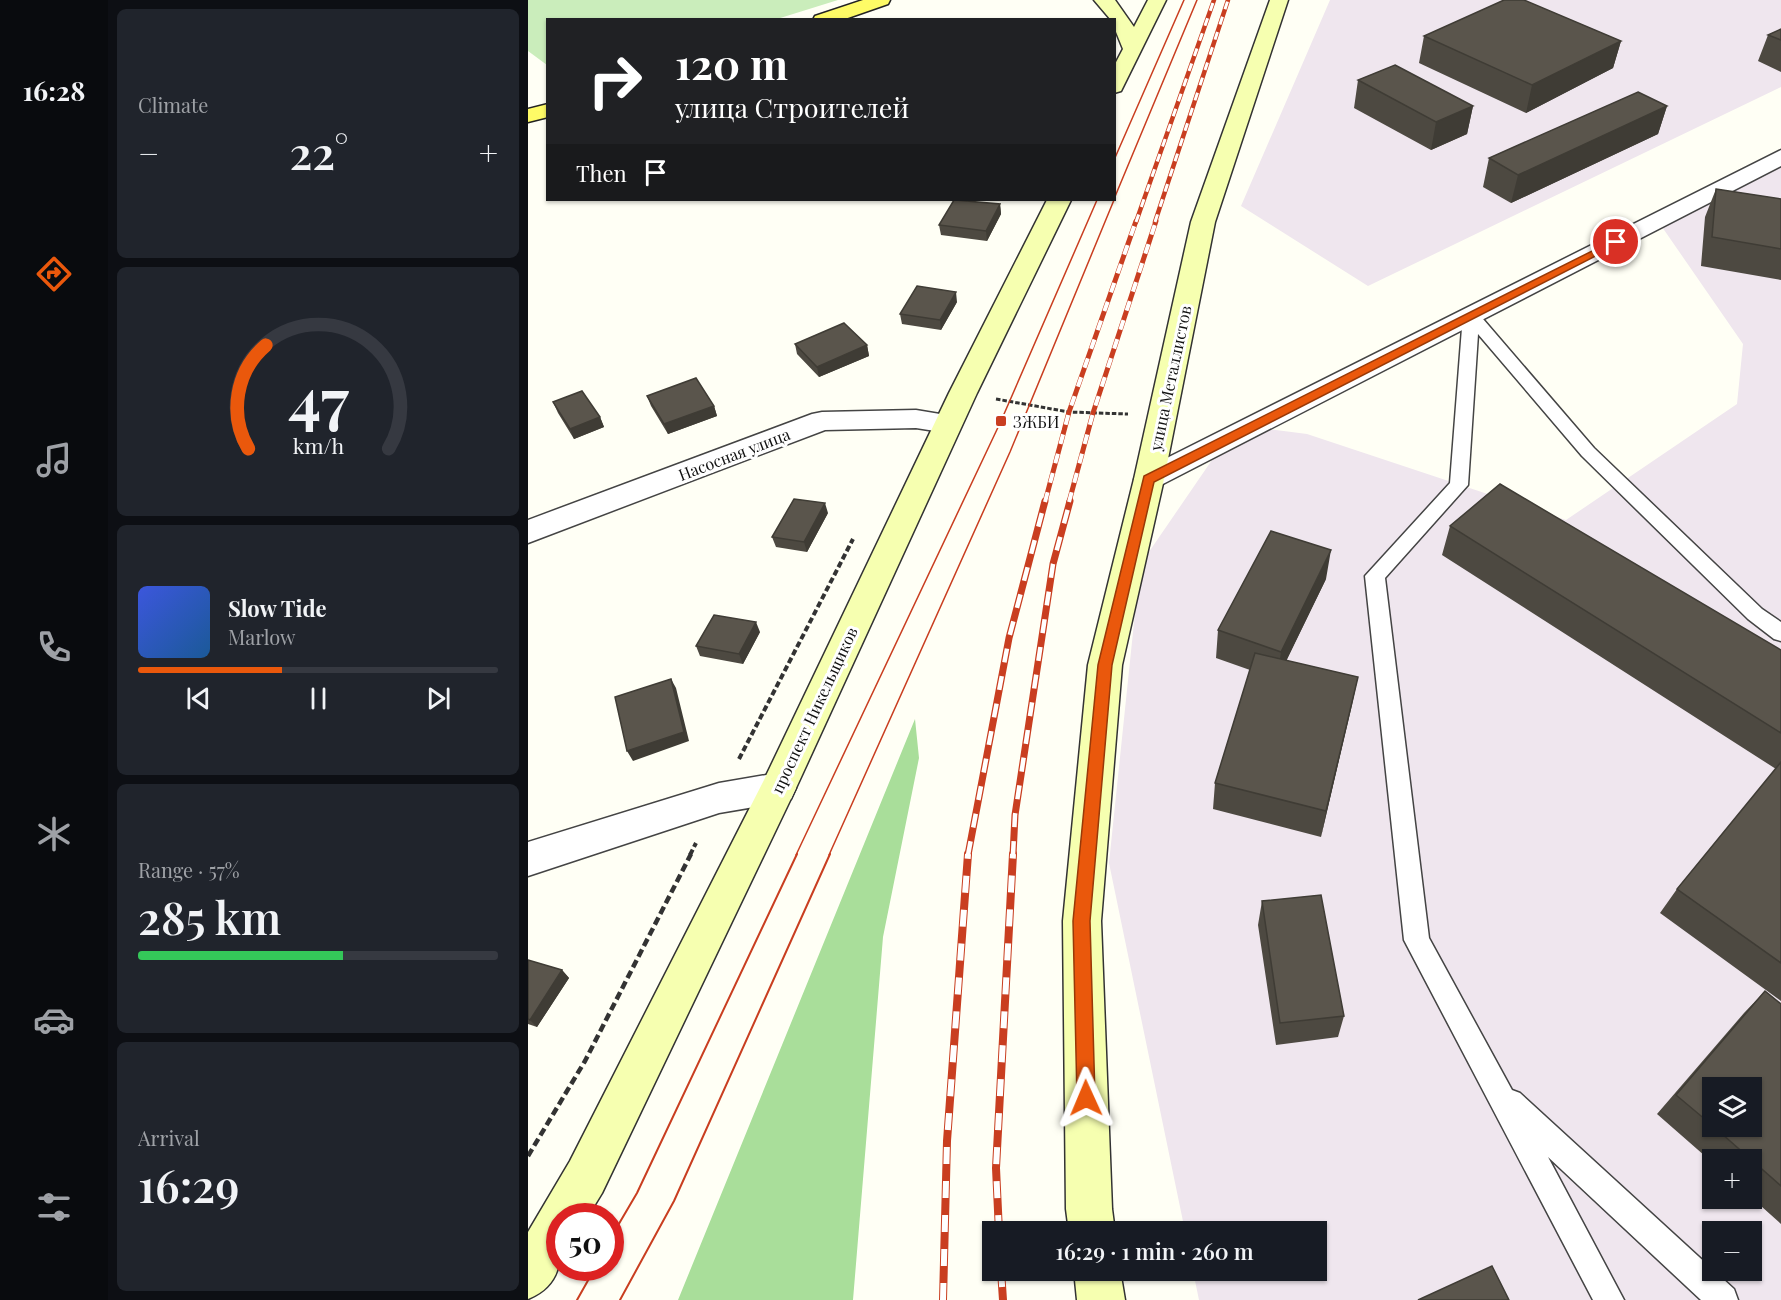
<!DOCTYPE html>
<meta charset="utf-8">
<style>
:root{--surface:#171b24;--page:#20242c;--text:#f1f3f6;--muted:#9ea1a6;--line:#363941;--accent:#ea580c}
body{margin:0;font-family:"Playfair Display",serif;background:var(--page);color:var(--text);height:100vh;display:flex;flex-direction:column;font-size:22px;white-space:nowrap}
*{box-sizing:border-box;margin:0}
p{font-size:20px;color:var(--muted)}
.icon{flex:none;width:33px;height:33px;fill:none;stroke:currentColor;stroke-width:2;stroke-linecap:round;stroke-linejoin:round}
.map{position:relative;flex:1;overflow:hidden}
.side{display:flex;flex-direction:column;gap:9px;padding:9px;background:#0d0f14;width:420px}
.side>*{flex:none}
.top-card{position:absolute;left:18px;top:18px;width:570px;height:183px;border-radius:0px;box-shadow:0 2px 4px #0004;background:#202124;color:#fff;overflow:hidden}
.fabs{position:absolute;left:1174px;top:1077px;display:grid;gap:12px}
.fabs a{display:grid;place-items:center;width:60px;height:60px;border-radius:0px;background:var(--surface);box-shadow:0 2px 4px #0004;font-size:30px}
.speed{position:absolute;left:18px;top:1203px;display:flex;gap:12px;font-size:30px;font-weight:700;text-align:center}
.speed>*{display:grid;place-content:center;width:78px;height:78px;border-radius:50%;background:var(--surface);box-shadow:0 2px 4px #0004;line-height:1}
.speed .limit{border:9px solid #d22;background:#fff;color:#111}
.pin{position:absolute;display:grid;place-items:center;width:51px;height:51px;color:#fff;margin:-26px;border:3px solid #fff;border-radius:50%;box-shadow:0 2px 6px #0007}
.me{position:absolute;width:66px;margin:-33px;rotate:359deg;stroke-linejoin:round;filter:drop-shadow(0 0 4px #0008)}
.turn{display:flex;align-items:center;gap:21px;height:126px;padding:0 30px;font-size:27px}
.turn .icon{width:78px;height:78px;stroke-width:2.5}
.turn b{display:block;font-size:42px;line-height:51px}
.then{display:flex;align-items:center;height:57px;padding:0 30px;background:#0003;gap:12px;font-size:22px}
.big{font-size:45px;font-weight:600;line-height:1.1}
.side .widget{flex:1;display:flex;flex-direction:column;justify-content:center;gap:9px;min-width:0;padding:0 21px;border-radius:9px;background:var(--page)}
.side .dial{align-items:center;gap:0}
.dial svg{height:156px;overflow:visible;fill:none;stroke:var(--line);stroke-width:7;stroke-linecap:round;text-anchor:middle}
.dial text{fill:var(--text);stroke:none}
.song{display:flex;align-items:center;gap:18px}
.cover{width:72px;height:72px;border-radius:9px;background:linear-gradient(135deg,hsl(230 70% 55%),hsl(210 70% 35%))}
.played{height:6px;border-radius:3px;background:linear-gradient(90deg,var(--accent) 40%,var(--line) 40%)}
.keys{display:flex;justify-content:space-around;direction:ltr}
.heat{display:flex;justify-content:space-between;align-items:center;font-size:33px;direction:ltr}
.charge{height:9px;border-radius:4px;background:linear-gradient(90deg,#34c759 57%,var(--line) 0)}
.trip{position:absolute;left:454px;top:1221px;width:345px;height:60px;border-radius:0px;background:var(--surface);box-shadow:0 2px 4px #0004;font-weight:600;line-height:60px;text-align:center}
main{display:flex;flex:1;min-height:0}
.tabs{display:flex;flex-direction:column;width:108px;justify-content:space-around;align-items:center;background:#090b0e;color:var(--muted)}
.tabs .icon{width:42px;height:42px}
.tabs .current{color:var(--accent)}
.tabs b{font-size:27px;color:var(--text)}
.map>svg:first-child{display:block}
</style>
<main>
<nav class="tabs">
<b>16:28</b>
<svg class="icon current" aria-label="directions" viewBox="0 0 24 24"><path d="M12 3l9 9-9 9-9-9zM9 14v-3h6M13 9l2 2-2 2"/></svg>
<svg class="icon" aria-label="music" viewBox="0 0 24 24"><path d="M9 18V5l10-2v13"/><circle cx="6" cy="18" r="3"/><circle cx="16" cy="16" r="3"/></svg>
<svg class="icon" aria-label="phone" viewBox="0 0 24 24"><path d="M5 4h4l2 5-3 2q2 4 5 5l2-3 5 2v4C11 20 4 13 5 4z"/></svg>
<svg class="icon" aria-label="climate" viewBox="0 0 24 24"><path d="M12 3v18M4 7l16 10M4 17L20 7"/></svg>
<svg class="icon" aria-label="car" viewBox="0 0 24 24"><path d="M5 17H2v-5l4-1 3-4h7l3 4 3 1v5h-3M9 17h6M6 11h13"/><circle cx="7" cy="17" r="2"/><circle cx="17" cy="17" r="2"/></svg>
<svg class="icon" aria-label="filters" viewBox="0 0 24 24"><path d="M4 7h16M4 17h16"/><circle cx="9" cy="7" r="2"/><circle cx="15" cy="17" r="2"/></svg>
</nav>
<section class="side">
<div class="widget"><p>Climate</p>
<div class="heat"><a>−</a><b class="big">22°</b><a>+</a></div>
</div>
<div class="widget dial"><svg viewBox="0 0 100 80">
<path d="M14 69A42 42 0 1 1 86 69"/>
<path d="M14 69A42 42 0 0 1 23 16" stroke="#ea580c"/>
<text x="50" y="56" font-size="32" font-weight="700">47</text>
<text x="50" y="72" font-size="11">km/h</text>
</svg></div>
<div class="widget">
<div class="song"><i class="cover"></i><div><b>Slow Tide</b><p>Marlow</p></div></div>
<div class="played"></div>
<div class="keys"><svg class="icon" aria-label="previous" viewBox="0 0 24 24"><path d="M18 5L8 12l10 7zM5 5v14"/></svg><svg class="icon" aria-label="pause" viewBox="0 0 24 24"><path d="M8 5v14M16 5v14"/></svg><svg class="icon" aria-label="next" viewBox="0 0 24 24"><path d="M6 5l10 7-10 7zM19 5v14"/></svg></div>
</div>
<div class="widget"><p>Range · 57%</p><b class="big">285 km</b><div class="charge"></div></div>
<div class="widget"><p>Arrival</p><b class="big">16:29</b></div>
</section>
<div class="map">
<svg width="1253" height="1300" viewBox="0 0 1253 1300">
<rect width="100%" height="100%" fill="#fffff5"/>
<!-- industrial -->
<path fill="#efe6ee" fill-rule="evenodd" d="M802,0H1253V87L840,286L713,206Z
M1253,163V1300H671L665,1271L789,1270V1232L657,1231L581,863L612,565L708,425L779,434L1038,520L1209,404L1215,344L1132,224ZM1185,1088H1224V1126H1185ZM1185,1160H1224V1198H1185ZM1185,1232H1224V1270H1185Z"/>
<!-- green -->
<path fill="#caedbb" d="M0,0H310L249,19L20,20L19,65L0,51Z"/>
<!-- forest -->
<path fill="#a9de9a" d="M387,719L391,758L355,937L325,1300H150Z"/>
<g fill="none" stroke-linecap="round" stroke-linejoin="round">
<defs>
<path id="lane" d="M943,310L949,312L1066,448L1234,609L1253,622V641L1246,639L1220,619L1054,456L950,334L940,485L857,578L901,938L984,1090L992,1093L1206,1289L1210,1300H1173L1020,1157L1096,1300H1065L876,940L837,576L922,483L935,315Z"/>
<path id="street" d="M1253,150V166L631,486L621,489L611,486L606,479L611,472Z
M388,410L430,417L434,424L430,431L420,433L388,428L297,430L0,543V520L284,414L294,412Z
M250,773L263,777L268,788L263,799L250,803L191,813L0,876V842L191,783Z"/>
<path id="secondary" d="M566,0H587L606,27L620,0H638L593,91L586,93V66L595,49L586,27V20H583Z
M742,0H760L687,222L636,479L594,665L573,921L584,1209L587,1232H541L538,1209L535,921L560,665L606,479L663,222Z
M519,200H543L449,393L268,788L74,1193L60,1216H32C32,1252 39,1283 0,1299V1232L42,1161L236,780L421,393Z
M546,1270H592L597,1300H549Z"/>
<path id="primary" d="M335,0H362L360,4L314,20H285L287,16Z
M20,104V117L0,122V109Z"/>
</defs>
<!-- lane casing -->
<use href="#lane" stroke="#444" stroke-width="3"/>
<!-- street casing -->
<use href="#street" stroke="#444" stroke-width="3"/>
<!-- secondary casing -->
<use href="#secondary" stroke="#333" stroke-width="3"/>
<!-- primary casing -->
<use href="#primary" stroke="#222" stroke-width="3"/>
<!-- path-far2 -->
<path stroke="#333" stroke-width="3" stroke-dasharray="4.5 2" stroke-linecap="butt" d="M468,399L541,412L600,414"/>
<!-- path-far1 -->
<path stroke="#333" stroke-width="4" stroke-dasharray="6 3" stroke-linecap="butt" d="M211,759L325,539
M162,855L168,843"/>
<!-- path -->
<path stroke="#333" stroke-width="4.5" stroke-dasharray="8 4" stroke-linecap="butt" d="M0,1156L57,1061L163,854"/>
<!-- lane -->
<use href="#lane" fill="#fff" fill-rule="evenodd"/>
<!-- street -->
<use href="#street" fill="#fff" fill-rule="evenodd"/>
<!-- secondary -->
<use href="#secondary" fill="#f6ffb0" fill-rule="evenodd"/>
<!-- primary -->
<use href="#primary" fill="#fefb66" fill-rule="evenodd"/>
<!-- tram-far1 -->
<path stroke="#c93e20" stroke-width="1.5" d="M586,160L656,0
M586,199L669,0
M268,855L473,421L569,200
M301,855L482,452L586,200"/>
<!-- tram -->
<path stroke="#c93e20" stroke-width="2" d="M82,1239L109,1193L269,854
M49,1300L67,1268
M92,1300L146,1201L302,854"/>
<defs>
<path id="rail-far3" d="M608,222L686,0
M627,222L700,0"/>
<path id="rail-far2" d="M517,502L541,412L608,221
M541,502L565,413L628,221"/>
<path id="rail-far1" d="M440,855L481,638L517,501
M485,855L487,815L525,564L542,501"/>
<path id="rail" d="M471,1232L468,1168L485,854
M473,1270L475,1300
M415,1300L419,1141L440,854"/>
</defs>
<!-- rail-far3 casing -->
<use href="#rail-far3" stroke="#c93e20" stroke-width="4.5"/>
<!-- rail-far2 casing -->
<use href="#rail-far2" stroke="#c93e20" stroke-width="5"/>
<!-- rail-far1 casing -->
<use href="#rail-far1" stroke="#c93e20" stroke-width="7"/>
<!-- rail casing -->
<use href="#rail" stroke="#c93e20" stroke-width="8"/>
<!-- rail-far3 -->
<use href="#rail-far3" stroke="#fff" stroke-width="3" stroke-dasharray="8" stroke-linecap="butt"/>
<!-- rail-far2 -->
<use href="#rail-far2" stroke="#fff" stroke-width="4" stroke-dasharray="10" stroke-linecap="butt"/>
<!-- rail-far1 -->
<use href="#rail-far1" stroke="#fff" stroke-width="4.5" stroke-dasharray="14" stroke-linecap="butt"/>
<!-- rail -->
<use href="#rail" stroke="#fff" stroke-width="6" stroke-dasharray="17" stroke-linecap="butt"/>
</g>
<!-- wall -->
<path fill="#4d4941" d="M1253,29V72L1230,61L1240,35Z
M896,36L1093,41L1085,68L998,113L891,63Z
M830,80L945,106L939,134L903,150L826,108Z
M1139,106L1130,134L983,203L955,187L961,158Z
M1188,189L1253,199V280L1173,266L1177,217Z
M472,204L473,214L459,241L413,235L411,225Z
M429,302L413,330L374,324L372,314Z
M267,344L339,345L341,356L291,377L269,354Z
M119,396L186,406L189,416L140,434L123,406Z
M25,402L72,417L76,427L46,439L30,413Z
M300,513L279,552L248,547L244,537Z
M922,526L1253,650V1001L1132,913L1149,889L1248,769L914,555Z
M798,579L758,661L830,677L793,837L685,809L687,783L722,670L688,658L690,630Z
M232,632L215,664L172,656L168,646Z
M734,901L816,1016L810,1037L748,1045L730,925Z
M0,960L34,970L41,978L9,1027L0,1024Z
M1237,991L1253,1004V1224L1224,1198V1160H1185V1163L1129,1114L1216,1013Z"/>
<!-- shaded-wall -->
<path fill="#3f3c35" d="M1093,41L1085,68L998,113L1004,85Z
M945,106L939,134L903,150L908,122Z
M1139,106L1130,134L983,203L990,175Z
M472,204L473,214L459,241L458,231Z
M428,292L429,302L413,330L412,320Z
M339,345L341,356L291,377L289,367Z
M186,406L189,416L140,434L136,424Z
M72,417L76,427L46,439L42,429Z
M297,503L300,513L279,552L276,542Z
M803,550L798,579L749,680L753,652Z
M228,622L232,632L215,664L211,654Z
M830,677L824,705L793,837L798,811Z
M143,679L148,688L161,741L105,761L99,751Z
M34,970L41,978L9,1027L2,1020Z"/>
<!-- building -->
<path fill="#5a554c" stroke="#3f3c35" stroke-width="1.5" d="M976,0H996L1093,41L1004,85L896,36Z
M1253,29V40L1240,35Z
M867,65L945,106L908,122L830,80Z
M1110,92L1139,106L990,175L961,158Z
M1188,189L1253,199V249L1184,237Z
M426,200H427L472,204L458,231L411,225Z
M389,286L428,292L412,320L372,314Z
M316,323L339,345L289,367L267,344Z
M168,378L186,406L136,424L119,396Z
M54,391L72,417L42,429L25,402Z
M972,484L1253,650V733L922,526Z
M266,499L297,503L276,542L244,537Z
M743,531L803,550L753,652L690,630Z
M186,615L228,622L211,654L168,646Z
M727,653L830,677L798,811L687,783Z
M143,679L156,732L99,751L87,697Z
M1253,762V963L1149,889Z
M793,895L816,1016L752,1023L734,901Z
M0,960L34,970L2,1020L0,1019Z
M1237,991L1253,1004V1186L1185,1126H1224V1088H1185V1126L1148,1095Z
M964,1266L981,1300H890Z"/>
<!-- route -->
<path fill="#ea580c" stroke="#983908" stroke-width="1.5" d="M1088,239L1091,240V244L626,482L584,665L562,921L567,1098L564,1105L558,1107L552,1105L549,1098L545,921L570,665L616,476Z"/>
<!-- markers -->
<rect fill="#c93e20" stroke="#fff" stroke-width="2" x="467" y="415" width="12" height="12" rx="3"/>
<g text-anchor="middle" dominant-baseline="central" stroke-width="6" stroke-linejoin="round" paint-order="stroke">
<!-- street labels -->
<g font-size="16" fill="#111" stroke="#fff">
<text transform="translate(642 378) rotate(-78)">улица Металлистов</text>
<text transform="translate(206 454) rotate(-21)">Насосная улица</text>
<text transform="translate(286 710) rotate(-65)">проспект Никельщиков</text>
</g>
<!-- poi labels -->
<g font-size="16" fill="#111" stroke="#fff" text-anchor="start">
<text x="485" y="421">ЗЖБИ</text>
</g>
</g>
</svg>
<div class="fabs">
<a><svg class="icon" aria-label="layers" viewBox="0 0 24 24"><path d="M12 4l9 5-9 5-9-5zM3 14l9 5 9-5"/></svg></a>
<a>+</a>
<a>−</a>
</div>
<div class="speed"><div class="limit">50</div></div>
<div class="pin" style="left:1088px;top:242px;background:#d93025"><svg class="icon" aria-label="arrive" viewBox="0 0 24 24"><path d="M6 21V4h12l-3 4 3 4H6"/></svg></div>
<svg class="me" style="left:558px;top:1098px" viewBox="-20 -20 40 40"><path d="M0-17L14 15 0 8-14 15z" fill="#ea580c" stroke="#fff" stroke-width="4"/></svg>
<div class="trip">16:29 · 1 min · 260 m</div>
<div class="top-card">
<div class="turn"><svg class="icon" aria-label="right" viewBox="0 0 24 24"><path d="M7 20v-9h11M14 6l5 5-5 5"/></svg><div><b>120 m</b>улица Строителей</div></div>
<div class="then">Then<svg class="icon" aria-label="arrive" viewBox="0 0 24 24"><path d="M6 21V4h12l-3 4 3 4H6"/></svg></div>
</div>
</div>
</main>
